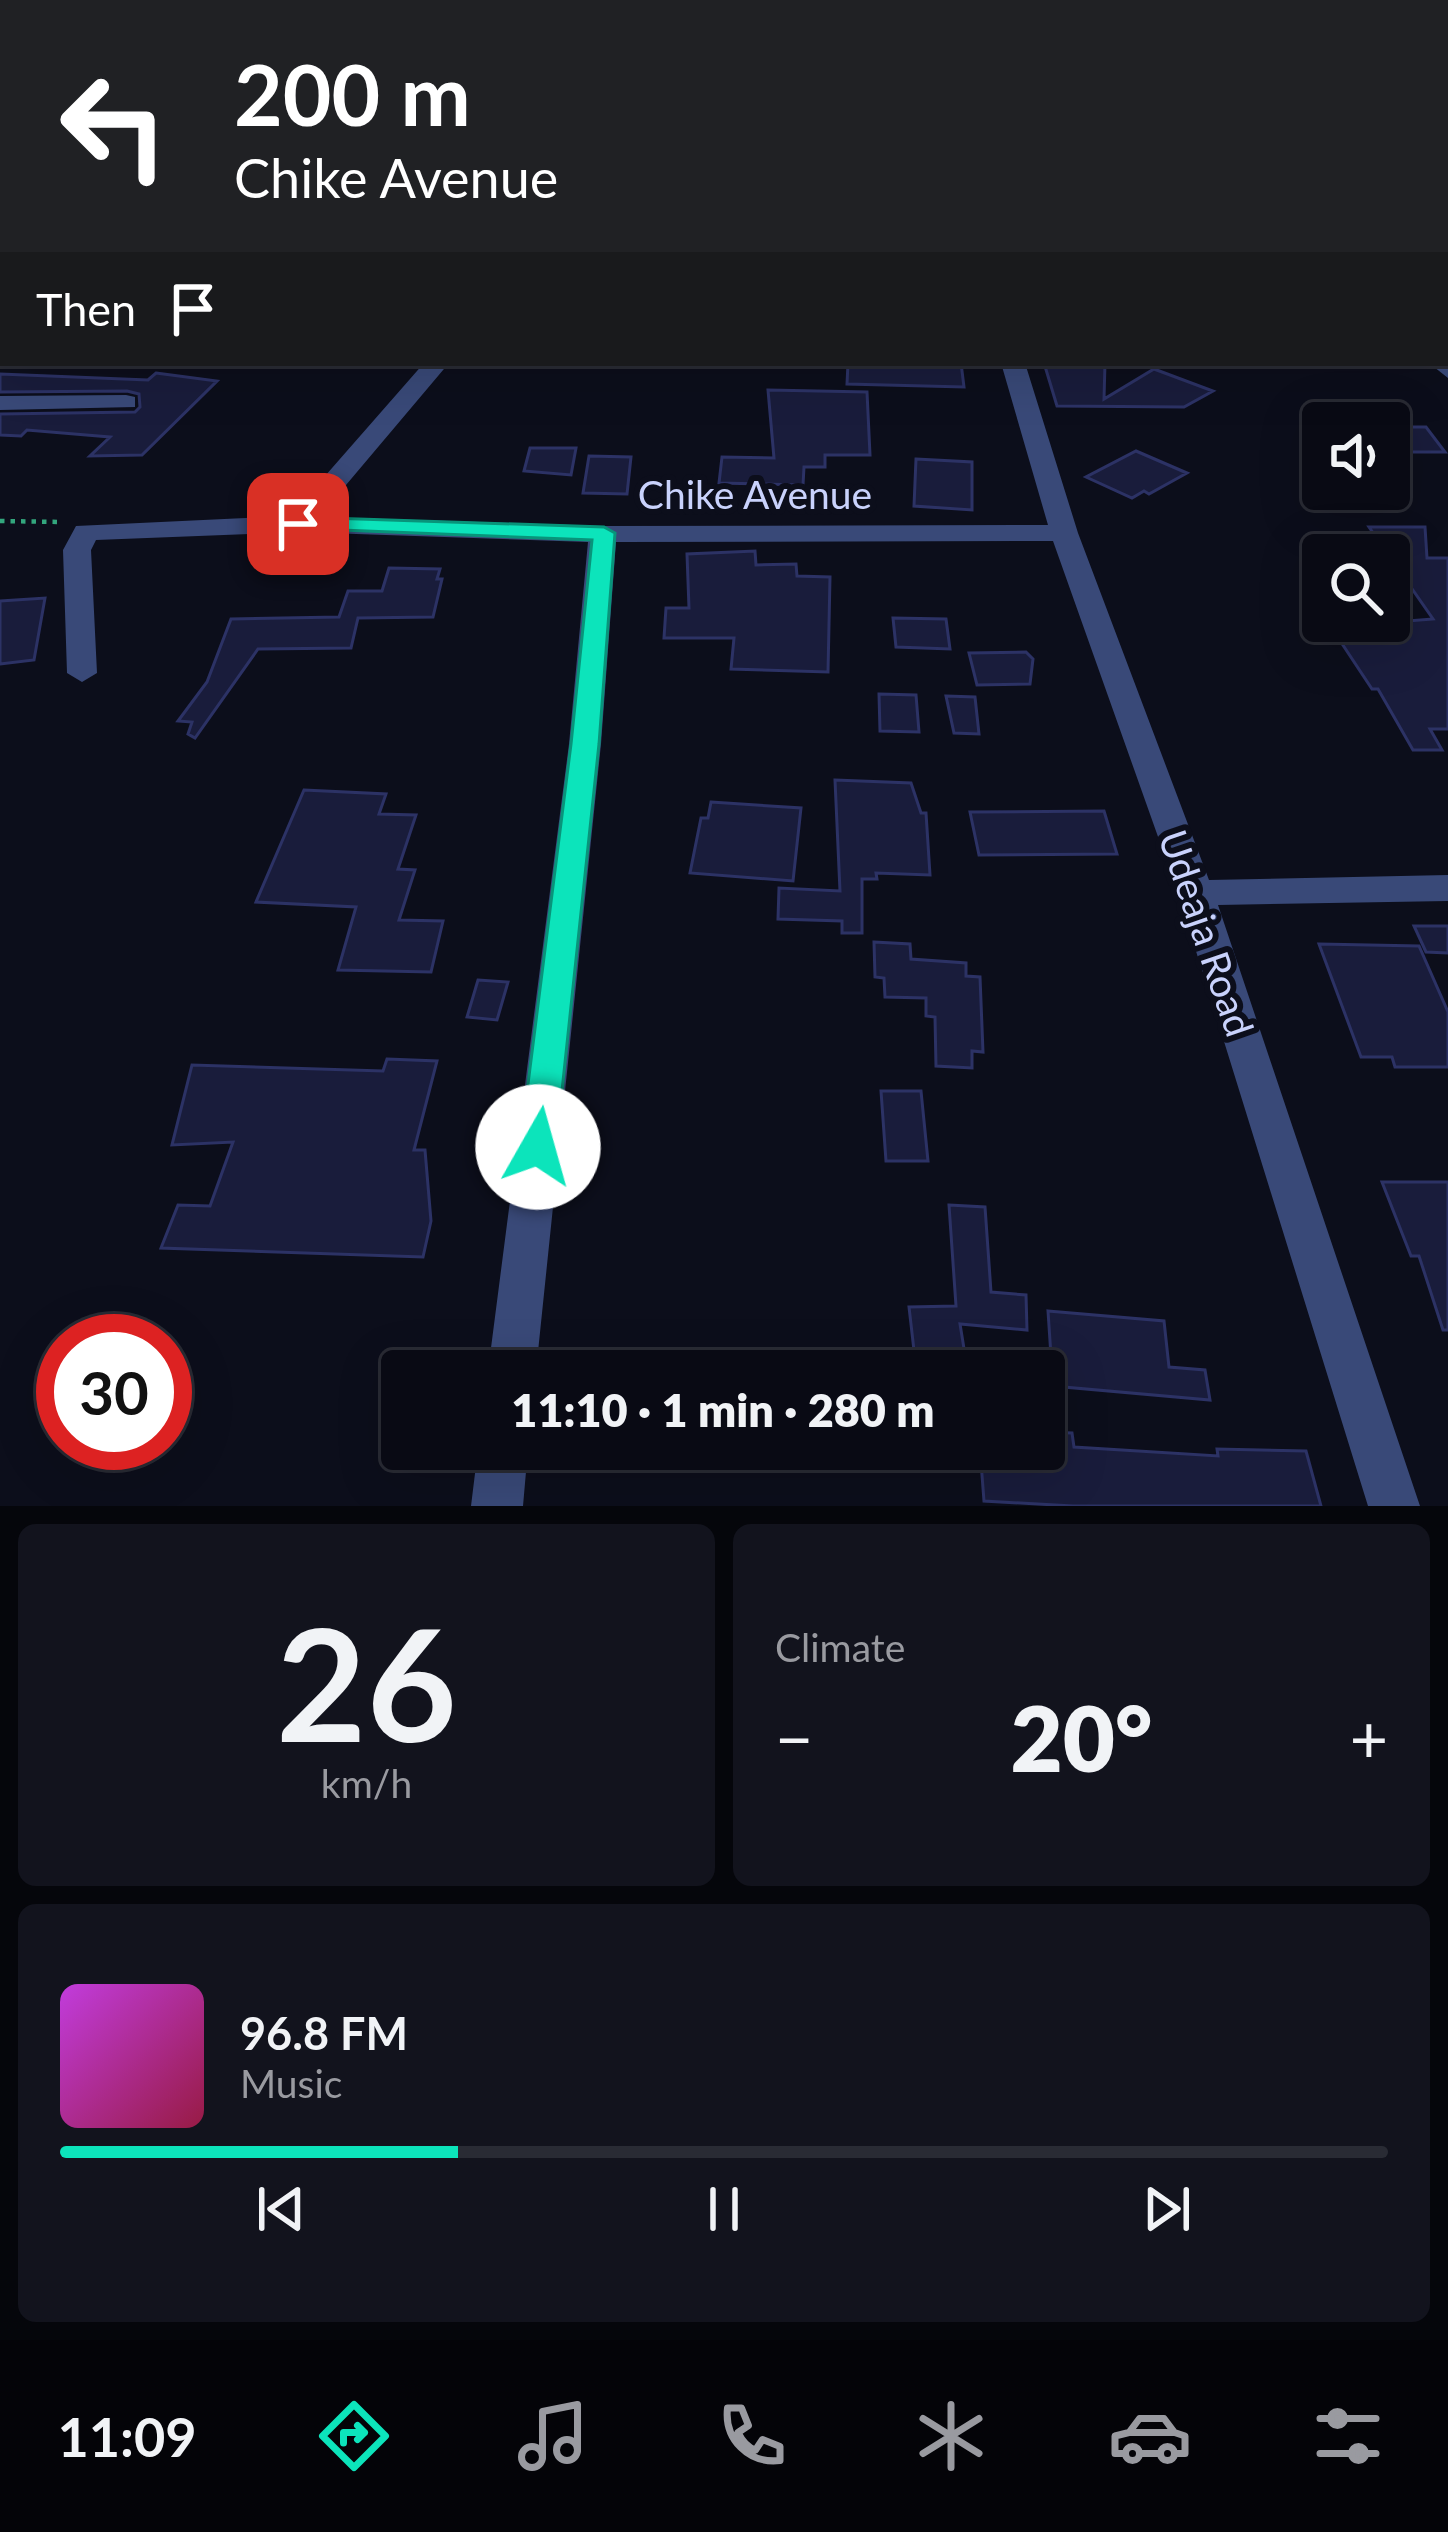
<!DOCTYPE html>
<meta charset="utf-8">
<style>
:root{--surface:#090a14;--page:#12131d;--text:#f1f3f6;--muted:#999aa0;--line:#292b34;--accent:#0ce4bb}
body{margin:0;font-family:Lato,sans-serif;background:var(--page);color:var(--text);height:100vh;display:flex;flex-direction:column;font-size:45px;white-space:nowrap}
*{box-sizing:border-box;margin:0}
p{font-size:39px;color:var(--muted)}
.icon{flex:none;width:66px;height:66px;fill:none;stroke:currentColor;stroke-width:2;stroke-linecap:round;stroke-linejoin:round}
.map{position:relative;height:1506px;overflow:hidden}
.panel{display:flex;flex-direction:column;gap:18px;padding:18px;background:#05060b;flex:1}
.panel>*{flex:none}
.guide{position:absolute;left:0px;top:0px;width:1449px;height:366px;box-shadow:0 12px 48px #0002,0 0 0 3px var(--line);background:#202124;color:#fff;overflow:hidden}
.buttons{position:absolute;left:1302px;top:402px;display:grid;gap:24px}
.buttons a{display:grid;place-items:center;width:108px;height:108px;border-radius:12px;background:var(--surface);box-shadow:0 12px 48px #0002,0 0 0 3px var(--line);font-size:60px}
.speed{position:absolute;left:36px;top:1314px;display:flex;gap:24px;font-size:60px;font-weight:700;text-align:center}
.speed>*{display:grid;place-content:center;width:156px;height:156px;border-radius:50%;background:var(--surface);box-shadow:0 12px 48px #0002,0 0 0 3px var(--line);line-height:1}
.speed .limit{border:18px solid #d22;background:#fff;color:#111}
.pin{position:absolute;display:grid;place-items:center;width:102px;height:102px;color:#fff;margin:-51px;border-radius:24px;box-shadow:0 6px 18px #0006}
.me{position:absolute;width:132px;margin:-66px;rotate:7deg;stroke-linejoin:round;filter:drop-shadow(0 0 9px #0008)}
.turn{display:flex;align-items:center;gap:42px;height:252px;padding:0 36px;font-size:54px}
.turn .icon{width:156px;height:156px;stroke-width:2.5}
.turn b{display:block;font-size:84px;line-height:102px}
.then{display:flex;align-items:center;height:114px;padding:0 36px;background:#0003;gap:24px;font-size:45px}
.big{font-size:90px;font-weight:800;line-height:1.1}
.panel .widget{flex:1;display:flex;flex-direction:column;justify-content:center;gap:18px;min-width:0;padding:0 42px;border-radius:18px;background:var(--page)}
.panel .dial{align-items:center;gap:0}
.dial b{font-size:156px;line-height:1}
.song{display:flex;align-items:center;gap:36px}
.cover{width:144px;height:144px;border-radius:18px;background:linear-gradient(135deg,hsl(290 70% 55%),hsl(340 70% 35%))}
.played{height:12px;border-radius:6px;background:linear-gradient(90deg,var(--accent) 30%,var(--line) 30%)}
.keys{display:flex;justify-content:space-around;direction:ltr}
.heat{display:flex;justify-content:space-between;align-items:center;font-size:66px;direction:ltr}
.panel .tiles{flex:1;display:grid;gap:18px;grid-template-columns:1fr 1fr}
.widget:last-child{grid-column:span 2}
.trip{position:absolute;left:381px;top:1350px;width:684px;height:120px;border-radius:12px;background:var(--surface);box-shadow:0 12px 48px #0002,0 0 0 3px var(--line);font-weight:800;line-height:120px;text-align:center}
.menu{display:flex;height:192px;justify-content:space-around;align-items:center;background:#040408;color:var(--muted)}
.menu .icon{width:84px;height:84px}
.menu .selected{color:var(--accent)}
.menu b{font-size:54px;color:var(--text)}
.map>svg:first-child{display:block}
</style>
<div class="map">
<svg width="1448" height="1506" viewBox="0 0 1448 1506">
<rect width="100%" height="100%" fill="#0c0e1b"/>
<!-- building -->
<path fill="#191c3b" stroke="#2c3265" stroke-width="3" d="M848,363H961L964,387L847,384Z
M1044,363H1105L1104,399L1154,369L1213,391L1184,407L1057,406Z
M156,373L217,381L142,455L90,456L110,437L27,430L21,436L0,435V414L135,412L140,407L139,394L127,391L0,392V374L148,380Z
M768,390L867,392L870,455H825V467H804L803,485L719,483L722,457L774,458Z
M1389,427H1426L1445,452H1389Z
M530,448H576L571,475L524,471Z
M1136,451L1187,473L1149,494L1144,491L1132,498L1086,477Z
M589,456L631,457L627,494L583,493Z
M916,459L972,462V510L914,506Z
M1369,527H1425L1427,558H1448V729H1430L1442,750H1413L1378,689H1372L1331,627L1433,619Z
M755,551L756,565L796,564L797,576L830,577L828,672L731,669L734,638H664L666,608H689L687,554Z
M389,568L440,569L437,579H442L433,617L358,618L351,648L258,649L195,738L188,734L192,722L178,721L207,682L231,619L339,617L348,591H382Z
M45,598L34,660L0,664V601Z
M893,618L946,619L950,649L896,647Z
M1026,652L1033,659L1030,684L977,685L969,653Z
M879,694L916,695L919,732L880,731Z
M946,696L975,697L979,734L954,733Z
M835,780L911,783L921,813H926L930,875L876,873L877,879H862V933H842V921L778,919L779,888L840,891Z
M304,790L386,794L379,814L416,815L398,869L415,870L399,920L443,921L431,972L338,970L356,907L256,902Z
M711,802L801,808L793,881L690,873L701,818H708Z
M1104,811L1117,854L979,855L970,812Z
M1414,926H1448V953L1426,952Z
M874,942L910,944L911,959L966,963V976L980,977L983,1052L972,1051V1068L936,1066L935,1017L926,1016V998L885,997L884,978L875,977Z
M1319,944L1419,946L1448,1012V1067H1395L1392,1057H1361Z
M478,980L508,982L497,1020L467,1017Z
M387,1059L437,1061L414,1150H425L431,1221L423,1257L161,1248L178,1205L210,1206L233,1142L172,1145L192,1065L383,1071Z
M881,1091H921L928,1161H886Z
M1382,1182H1448V1330H1443L1419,1256H1411Z
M949,1205L985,1207L991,1292L1026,1295L1027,1330L960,1324L967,1367L916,1368L909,1307L956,1306Z
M1048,1311L1164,1321L1169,1367L1205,1370L1210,1400L1053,1386Z
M1044,1432L1072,1433L1074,1447L1218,1456L1217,1449L1306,1451L1321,1506H1073L984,1501L980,1449H1044Z"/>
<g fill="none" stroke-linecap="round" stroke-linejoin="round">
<!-- path -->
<path stroke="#33a67d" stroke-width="4.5" stroke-dasharray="4.5 6" stroke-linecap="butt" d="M0,521L62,522"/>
<!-- minor -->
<path fill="#394978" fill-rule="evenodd" d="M345,0H359L360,3H346Z
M0,24H3V32H0Z
M1446,27H1448V35H1446Z
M0,97H3V107H0Z
M1446,133H1448V143H1446Z
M0,255H3V267H0Z
M1446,271H1448V283H1446Z
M3,345V360L0,361V346Z
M1446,357L1448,358V378L1429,363H1446Z
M424,363H449L319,517L603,526L1048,525L1001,363H1025L1078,533L1209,880L1448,875V901L1218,905L1420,1506H1368L1178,893L1053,541L616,542L601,744L536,1371H488L569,744L588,542L298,532L96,540L91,550L97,673L82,682L67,673L63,550L76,526L290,516Z
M126,395L135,397V407L0,410V396Z
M478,1449H528L523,1506H471Z"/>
</g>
<!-- route -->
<path fill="#0ce4bb" stroke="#08947a" stroke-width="3" d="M298,517L604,527L615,533L599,744L556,1147L551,1157L538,1161L526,1157L520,1147L571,744L592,540L291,528L287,524Z"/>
<g text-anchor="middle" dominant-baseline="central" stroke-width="12" stroke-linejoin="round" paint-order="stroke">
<!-- street labels -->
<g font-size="39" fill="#c9d2fc" stroke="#0c0e1b">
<text x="755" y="494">Chike Avenue</text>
<text transform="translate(1207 933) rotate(71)">Udeaja Road</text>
</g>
</g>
</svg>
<div class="buttons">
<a><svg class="icon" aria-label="sound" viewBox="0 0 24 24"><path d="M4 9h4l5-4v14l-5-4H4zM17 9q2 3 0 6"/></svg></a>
<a><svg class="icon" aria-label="search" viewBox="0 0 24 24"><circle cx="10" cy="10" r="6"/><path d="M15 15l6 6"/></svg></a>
</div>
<div class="speed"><div class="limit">30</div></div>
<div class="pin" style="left:298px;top:524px;background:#d93025"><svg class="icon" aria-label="arrive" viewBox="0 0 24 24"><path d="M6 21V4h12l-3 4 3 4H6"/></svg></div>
<svg class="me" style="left:538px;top:1147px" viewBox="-20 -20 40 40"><circle r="19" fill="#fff"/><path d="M0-13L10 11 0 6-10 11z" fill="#0ce4bb"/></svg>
<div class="trip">11:10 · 1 min · 280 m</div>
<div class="guide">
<div class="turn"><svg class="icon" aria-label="left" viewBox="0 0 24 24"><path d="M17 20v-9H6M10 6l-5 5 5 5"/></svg><div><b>200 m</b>Chike Avenue</div></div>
<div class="then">Then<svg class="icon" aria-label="arrive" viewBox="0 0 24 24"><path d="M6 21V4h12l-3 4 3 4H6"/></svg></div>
</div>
</div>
<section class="panel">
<div class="tiles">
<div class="widget dial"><b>26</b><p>km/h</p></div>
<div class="widget"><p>Climate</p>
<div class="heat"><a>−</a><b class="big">20°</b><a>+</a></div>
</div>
<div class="widget">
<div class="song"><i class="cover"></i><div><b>96.8 FM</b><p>Music</p></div></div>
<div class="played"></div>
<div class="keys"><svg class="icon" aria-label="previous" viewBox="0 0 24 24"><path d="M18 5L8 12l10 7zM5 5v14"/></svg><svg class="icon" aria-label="pause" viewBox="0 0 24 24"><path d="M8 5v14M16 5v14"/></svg><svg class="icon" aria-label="next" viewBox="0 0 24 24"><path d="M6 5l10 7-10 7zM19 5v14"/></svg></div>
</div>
</div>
</section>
<nav class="menu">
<b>11:09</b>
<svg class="icon selected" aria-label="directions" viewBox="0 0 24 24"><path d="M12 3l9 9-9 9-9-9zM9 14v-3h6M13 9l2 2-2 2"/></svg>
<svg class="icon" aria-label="music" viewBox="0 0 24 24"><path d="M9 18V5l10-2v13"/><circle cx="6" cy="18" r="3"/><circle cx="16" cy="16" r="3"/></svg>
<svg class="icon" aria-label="phone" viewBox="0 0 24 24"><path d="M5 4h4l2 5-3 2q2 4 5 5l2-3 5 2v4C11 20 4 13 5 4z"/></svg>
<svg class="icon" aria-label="climate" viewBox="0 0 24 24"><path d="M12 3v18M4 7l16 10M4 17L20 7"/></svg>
<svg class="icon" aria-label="car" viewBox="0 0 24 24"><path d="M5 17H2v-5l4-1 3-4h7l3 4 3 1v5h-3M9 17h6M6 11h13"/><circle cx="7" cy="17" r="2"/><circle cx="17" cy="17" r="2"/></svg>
<svg class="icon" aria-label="filters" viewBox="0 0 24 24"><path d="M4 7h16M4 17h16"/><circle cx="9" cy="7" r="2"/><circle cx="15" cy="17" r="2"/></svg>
</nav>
